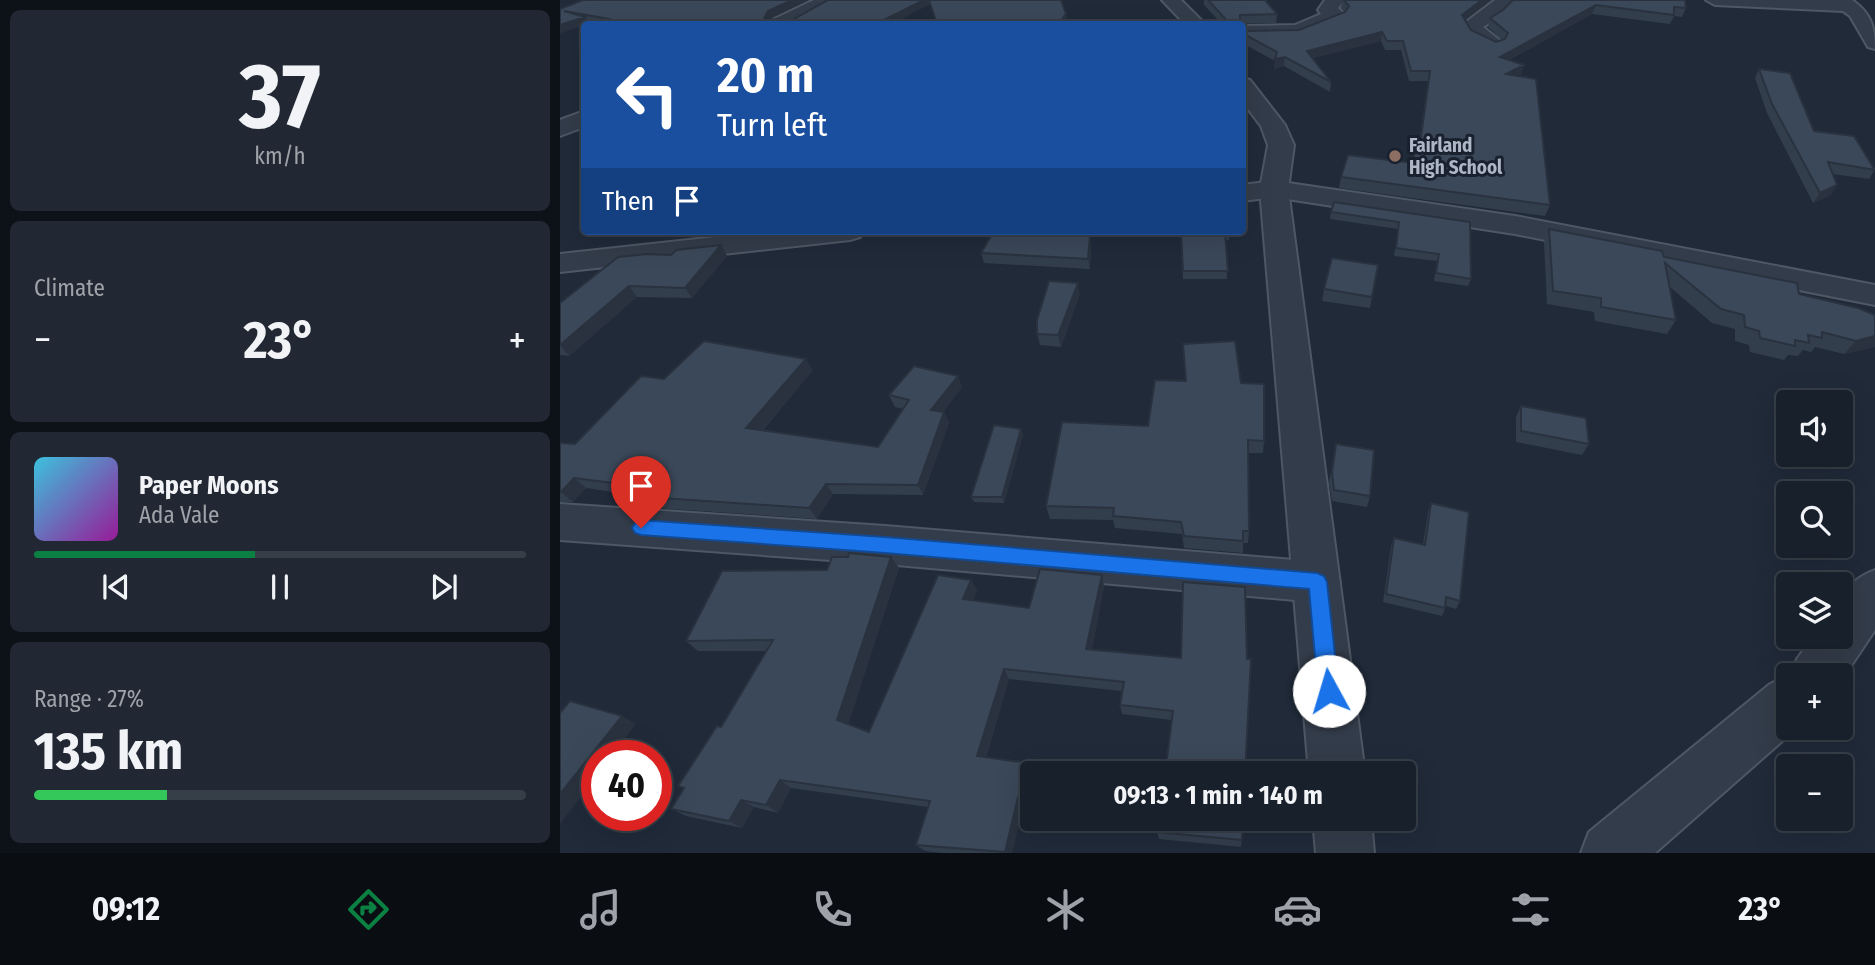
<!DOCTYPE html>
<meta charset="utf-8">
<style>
:root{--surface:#18202b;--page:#212833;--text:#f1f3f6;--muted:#9fa3a9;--line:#363e47;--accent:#0b8043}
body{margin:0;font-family:"Fira Sans Condensed",sans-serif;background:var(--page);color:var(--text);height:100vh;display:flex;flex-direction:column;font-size:26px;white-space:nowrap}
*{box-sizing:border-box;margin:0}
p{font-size:23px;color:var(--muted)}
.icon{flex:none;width:38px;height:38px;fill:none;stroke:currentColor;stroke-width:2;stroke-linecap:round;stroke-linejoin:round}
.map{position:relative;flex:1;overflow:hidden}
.details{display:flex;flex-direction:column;gap:10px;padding:10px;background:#0d1218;width:560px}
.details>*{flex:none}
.hud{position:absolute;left:21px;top:21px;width:665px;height:214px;border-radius:7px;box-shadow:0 7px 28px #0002,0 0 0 2px var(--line);background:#1a4fa0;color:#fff;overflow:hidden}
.fabs{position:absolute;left:1216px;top:390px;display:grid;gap:14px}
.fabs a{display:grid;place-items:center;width:77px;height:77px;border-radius:7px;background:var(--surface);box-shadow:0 7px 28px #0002,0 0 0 2px var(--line);font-size:35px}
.speed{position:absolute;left:21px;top:740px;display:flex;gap:14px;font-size:35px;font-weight:700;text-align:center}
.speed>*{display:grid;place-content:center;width:91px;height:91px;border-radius:50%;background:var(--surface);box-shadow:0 7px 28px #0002,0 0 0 2px var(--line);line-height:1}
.speed .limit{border:10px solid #d22;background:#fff;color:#111}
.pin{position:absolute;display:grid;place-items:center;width:60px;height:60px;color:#fff;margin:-72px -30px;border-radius:50% 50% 50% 0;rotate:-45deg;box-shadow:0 0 7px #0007}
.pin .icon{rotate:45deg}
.me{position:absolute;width:77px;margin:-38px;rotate:354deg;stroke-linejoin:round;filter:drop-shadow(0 0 5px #0008)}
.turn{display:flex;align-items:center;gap:24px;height:147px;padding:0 21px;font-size:32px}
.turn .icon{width:91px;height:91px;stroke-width:2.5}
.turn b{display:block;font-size:49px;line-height:60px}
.then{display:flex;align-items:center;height:66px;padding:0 21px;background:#0003;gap:14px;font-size:26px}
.big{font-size:52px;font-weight:700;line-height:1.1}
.details .tile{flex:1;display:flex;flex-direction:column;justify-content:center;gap:10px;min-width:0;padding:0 24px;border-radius:10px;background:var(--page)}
.details .dial{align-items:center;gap:0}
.dial b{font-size:91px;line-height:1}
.song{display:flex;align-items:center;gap:21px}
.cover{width:84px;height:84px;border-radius:10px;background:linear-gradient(135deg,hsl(190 70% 55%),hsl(300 70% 35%))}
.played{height:7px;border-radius:4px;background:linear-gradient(90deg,var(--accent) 45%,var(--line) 45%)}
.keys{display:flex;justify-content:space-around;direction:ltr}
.heat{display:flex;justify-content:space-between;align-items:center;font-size:38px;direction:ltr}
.charge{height:10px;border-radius:5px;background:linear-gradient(90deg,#34c759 27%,var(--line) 0)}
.trip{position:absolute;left:460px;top:761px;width:396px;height:70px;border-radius:7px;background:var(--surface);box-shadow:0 7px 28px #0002,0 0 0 2px var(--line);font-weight:700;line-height:70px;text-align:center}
.menu{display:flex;height:112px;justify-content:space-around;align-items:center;background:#0a0d11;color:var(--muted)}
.menu .icon{width:49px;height:49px}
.menu .current{color:var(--accent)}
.menu b{font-size:32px;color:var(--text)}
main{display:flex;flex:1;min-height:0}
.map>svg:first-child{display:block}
</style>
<main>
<section class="details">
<div class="tile dial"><b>37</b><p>km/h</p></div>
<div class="tile"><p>Climate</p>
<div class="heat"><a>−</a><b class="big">23°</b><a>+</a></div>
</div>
<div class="tile">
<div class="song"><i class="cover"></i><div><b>Paper Moons</b><p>Ada Vale</p></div></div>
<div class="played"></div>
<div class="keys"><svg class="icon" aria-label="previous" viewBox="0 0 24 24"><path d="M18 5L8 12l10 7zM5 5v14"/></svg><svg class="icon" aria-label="pause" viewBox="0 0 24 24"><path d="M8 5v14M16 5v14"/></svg><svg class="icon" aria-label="next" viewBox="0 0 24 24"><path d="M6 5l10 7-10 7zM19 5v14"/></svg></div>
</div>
<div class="tile"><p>Range · 27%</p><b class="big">135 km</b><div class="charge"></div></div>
</section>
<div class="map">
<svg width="1315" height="853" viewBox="0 0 1315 853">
<rect width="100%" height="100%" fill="#202a39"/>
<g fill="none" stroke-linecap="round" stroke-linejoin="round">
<defs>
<path id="minor" d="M254,0H278L233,24H209L212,20Z
M765,0H784L778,8L785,15L783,19L738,37L682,38V26L735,25L761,14L758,10Z
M935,0H955L939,17L923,27L943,43L940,47L933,49L910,37L902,25Z
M1146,0H1292C1311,13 1315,27 1315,49L1308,47L1290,16L1283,11L1155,5Z
M24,111V127L0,136V120Z
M714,181L955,216L1315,285V305L955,234L714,197L682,201V185Z
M210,231H305L300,237L290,240L0,272V254Z
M0,504L325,526L757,562L773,568L780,582L773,596L757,602L325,564L0,540Z
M1315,570V630L1281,681V676H1230L1237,659L1253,637H1281C1281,604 1280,583 1315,570Z
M1228,676V728H1237L1095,853H1021L1029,832L1210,684Z"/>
<path id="tertiary" d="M602,0H621L645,24H625Z
M682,78L690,80L725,125L734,145L728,189L805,774H749L700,189L708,145L701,126L682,101Z
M753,819H811L814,853H756Z"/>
</defs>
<!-- minor casing -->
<use href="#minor" stroke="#4e5764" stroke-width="4"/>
<!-- tertiary casing -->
<use href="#tertiary" stroke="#4e5764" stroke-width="4"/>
<!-- minor -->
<use href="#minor" fill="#333c4a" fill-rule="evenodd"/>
<!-- tertiary -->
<use href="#tertiary" fill="#333c4a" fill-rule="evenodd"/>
</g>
<!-- wall -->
<path fill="#333e4d" d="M23,0H248L211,18L210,19L232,20L268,0H501L506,14L507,21L370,4L331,24H47L27,21L29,24H24V25L0,33V9Z
M644,0H705L717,14L716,23L662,24L644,5Z
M782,0H931L905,20L911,30L936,42L942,40L928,27L930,18L943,10L1125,0L1126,8L1122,17L1114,16L1110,24L1032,14L949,60L964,65L961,74L958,76L990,205L985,216L779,188L781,177L853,163L856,143L859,144L868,81H849L841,50H825L821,41L753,58L771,82L770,92L724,66L714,69L715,61L682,43V31L739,30L785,12L781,8Z
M1199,69L1254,131L1315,169L1309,179L1272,174L1271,195L1253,203L1207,113L1195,78Z
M771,212L910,222L911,279L908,286L874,281L877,261L834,256L838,229L770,219Z
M989,229L1104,257L1315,315V347L1284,354L1255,347L1251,352L1243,350L1238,356L1228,355L1224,360L1190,352L1189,345L1175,341V329L1152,323L1110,287L1116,320L1107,334L1035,321L1034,312L987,304L984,242Z
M621,231L669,232V240H666L667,279H623Z
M530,236L531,246L530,269L424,263L421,253Z
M161,245L167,256L132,298L77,297L9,356L0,355V303L111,255Z
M818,265L810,308L762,301L764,289Z
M520,294L501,347L480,345L477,334Z
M253,370L202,431L318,447L344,409L335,407L329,395L402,387L383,412H384L389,423L363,495L273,494L257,519L97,508L87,497L26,488L13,502H0V443L15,444L104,379Z
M681,383L704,441L703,453H688L689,531L688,543H683V553L624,548L622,534L555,528L553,520L490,519L486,506L588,426Z
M961,406L1029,444L1022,455L956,442V417Z
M461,429L463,435L444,503L414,502L411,497Z
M776,444L810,496L807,507L772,501L769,483Z
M871,503L900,601L896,609L886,606L882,616L823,602L831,546L834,538L863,544L868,512Z
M331,557L339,568L288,724L309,732L411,580L417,591L413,600L469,608L544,586L532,649L621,658L685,587L611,720L562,714L560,705L562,691L449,679L426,757L472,774V806L463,805L452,853H384L365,851L356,845L368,807L231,788L218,813L194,807L182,828L126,816L111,809L123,789L118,786L161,727L206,651H138L126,641L267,570Z
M683,819L681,847L599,839L597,832Z"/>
<!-- shaded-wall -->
<path fill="#29323e" d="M232,0H248L211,18L208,24L204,19L208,11Z
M364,0H368L370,4L331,24H316Z
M922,0H931L899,25L902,15Z
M1036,5L1032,14L937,66L940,57Z
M506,14L507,21L504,24H498Z
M25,17L29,24H24V25L0,33V25Z
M822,32L821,41L746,60L747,51Z
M725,57L724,66L714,69L715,59Z
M964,65L961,74L943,84L946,74Z
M1277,185L1271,195L1253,203L1260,193Z
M530,236L531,246L530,269L528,259Z
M161,245L167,256L132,298L125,288Z
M518,283L520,294L501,347L498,335Z
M69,286L77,297L9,356L0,345Z
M1315,336V347L1284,354L1296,341Z
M246,359L253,370L194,439L186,428Z
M398,376L402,387L376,422L371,410Z
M384,412L389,423L363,495L358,485Z
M461,429L463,435L444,503L442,497Z
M14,478L26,488L13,502L1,492Z
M266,484L273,494L257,519L249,508Z
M331,557L339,568L287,729L277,720Z
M542,575L544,586L530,659L526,649Z
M411,580L417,591L409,610L403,599Z
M444,669L449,679L423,765L417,756Z
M62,716L76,724L52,756H37V776L0,824V794Z
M220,780L231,788L218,813L206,805Z
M458,797L463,805L452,853H446L445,852Z
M181,800L194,807L182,828L169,821Z"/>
<!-- building -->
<path fill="#3b4859" stroke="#29323e" stroke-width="2" d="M23,0H232L208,11L204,19L232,20L268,0H364L316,24H67L49,19L4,11L25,17L0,25V9Z
M369,0H501L506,14L498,24H377Z
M648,0H705L717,14L680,15V24H670Z
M784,0H922L902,15L911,30L936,42L945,39L948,33L930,18L943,10L953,0H1125L1126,8L1114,7V15L1036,5L940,57L964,65L946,74L976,79L990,205L781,177L788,155L853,163L856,143L860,144L870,71H851L843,41H827L822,32L747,51L771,82L725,57L715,59L717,52L682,33V31L739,30L785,12L789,6Z
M1199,69L1230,73L1254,131L1294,136L1315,170L1268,162L1277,185L1260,193L1212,104Z
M774,202L910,222L911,279L876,273L879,254L836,248L839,222L771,212Z
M989,229L1102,251L1104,257L1237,283L1239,294L1298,308L1315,315V336L1296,341L1262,332V338L1248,335L1249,343L1235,340V346L1200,338L1199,331L1185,327L1184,315L1161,309L1105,263L1116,320L1041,307V298L993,291Z
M434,231H464L530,236L528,259L421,253Z
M621,231H669V232H665L668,271H623Z
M161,245L125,288L69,286L0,345V303L58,257L87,254L111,255L116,250Z
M772,258L818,265L812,297L764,289Z
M489,281L518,283L498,335L477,334V320Z
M144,341L246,359L186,428L318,447L349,400L329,395L354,366L398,376L371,410L384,412L358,485L266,484L249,508L86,497L93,488L14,478L1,492L0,491V443L15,444L81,376L104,379Z
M675,341L681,383L704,384V441L688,440L689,531H683V541L624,536L621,522L553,516L554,508L486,506L502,422L588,426L595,380L626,381L623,344Z
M961,406L1026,418L1029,444L961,431Z
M434,425L461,429L442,497H411Z
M776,444L814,450L810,496L774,490L772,472Z
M871,503L909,512L900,601L886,597L885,608L826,594L834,538L865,545Z
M289,553L331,557L277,720L309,732L378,575L411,580L403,599L469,608L480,569L542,575L526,649L621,658L623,582L685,587L687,659H691L685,774H605L613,711L560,705L564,682L444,669L417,756L519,770L518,774H472V799L458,797L445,852L356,845L370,801L220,780L206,805L181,800L169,821L111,809L124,788L118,786L157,726L161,727L213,640L126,641L162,571L267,570L272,557H288Z
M10,701L62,716L0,794V713Z
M599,819H683L682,840L597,832Z"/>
<!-- route -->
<path fill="#1a73e8" stroke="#114b97" stroke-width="2" d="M81,520L325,537L757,573L764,576L767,582L779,691L776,699L769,702L761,699L758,691L749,589L325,553L81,535L75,533L72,528L75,523Z"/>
<!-- markers -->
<circle fill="#8d6e63" stroke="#19212e" stroke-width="2.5" cx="835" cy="156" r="7"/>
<g text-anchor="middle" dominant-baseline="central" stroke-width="6" stroke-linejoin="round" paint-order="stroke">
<!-- far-poi labels -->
<g font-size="19" font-weight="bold" fill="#aeb7c6" stroke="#19212e" text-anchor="start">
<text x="849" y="145">Fairland<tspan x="849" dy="22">High School</tspan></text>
</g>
</g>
</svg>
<div class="fabs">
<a><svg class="icon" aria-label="sound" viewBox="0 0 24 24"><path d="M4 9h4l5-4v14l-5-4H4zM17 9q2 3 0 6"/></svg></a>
<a><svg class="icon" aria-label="search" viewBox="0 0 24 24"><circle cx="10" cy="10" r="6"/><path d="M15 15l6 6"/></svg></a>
<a><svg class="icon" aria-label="layers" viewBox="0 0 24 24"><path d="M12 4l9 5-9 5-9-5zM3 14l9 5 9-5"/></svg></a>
<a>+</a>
<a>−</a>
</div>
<div class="speed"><div class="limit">40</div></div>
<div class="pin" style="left:81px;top:528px;background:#d93025"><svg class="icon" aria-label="arrive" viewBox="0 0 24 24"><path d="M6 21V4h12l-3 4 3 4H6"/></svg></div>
<svg class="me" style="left:769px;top:691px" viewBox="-20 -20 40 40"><circle r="19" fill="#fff"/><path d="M0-13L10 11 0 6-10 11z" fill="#1a73e8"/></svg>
<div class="trip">09:13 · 1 min · 140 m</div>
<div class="hud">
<div class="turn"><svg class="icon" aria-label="left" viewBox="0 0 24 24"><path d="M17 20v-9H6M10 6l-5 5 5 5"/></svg><div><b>20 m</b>Turn left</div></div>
<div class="then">Then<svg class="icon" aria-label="arrive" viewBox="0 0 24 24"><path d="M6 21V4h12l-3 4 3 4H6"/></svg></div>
</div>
</div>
</main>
<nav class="menu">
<b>09:12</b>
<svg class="icon current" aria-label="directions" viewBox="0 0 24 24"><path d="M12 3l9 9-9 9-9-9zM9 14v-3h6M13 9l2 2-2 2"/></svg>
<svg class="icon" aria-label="music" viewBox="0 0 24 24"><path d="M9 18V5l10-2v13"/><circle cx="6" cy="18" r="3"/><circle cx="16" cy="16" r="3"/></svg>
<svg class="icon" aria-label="phone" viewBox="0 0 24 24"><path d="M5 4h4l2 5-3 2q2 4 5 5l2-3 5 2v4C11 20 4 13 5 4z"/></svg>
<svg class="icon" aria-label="climate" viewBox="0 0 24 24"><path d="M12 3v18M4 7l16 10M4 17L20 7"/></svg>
<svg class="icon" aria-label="car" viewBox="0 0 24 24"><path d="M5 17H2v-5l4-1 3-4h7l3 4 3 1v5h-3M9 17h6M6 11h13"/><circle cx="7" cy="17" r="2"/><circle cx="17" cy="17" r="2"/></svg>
<svg class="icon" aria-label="filters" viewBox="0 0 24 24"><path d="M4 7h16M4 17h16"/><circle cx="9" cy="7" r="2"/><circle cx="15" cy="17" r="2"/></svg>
<b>23°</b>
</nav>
